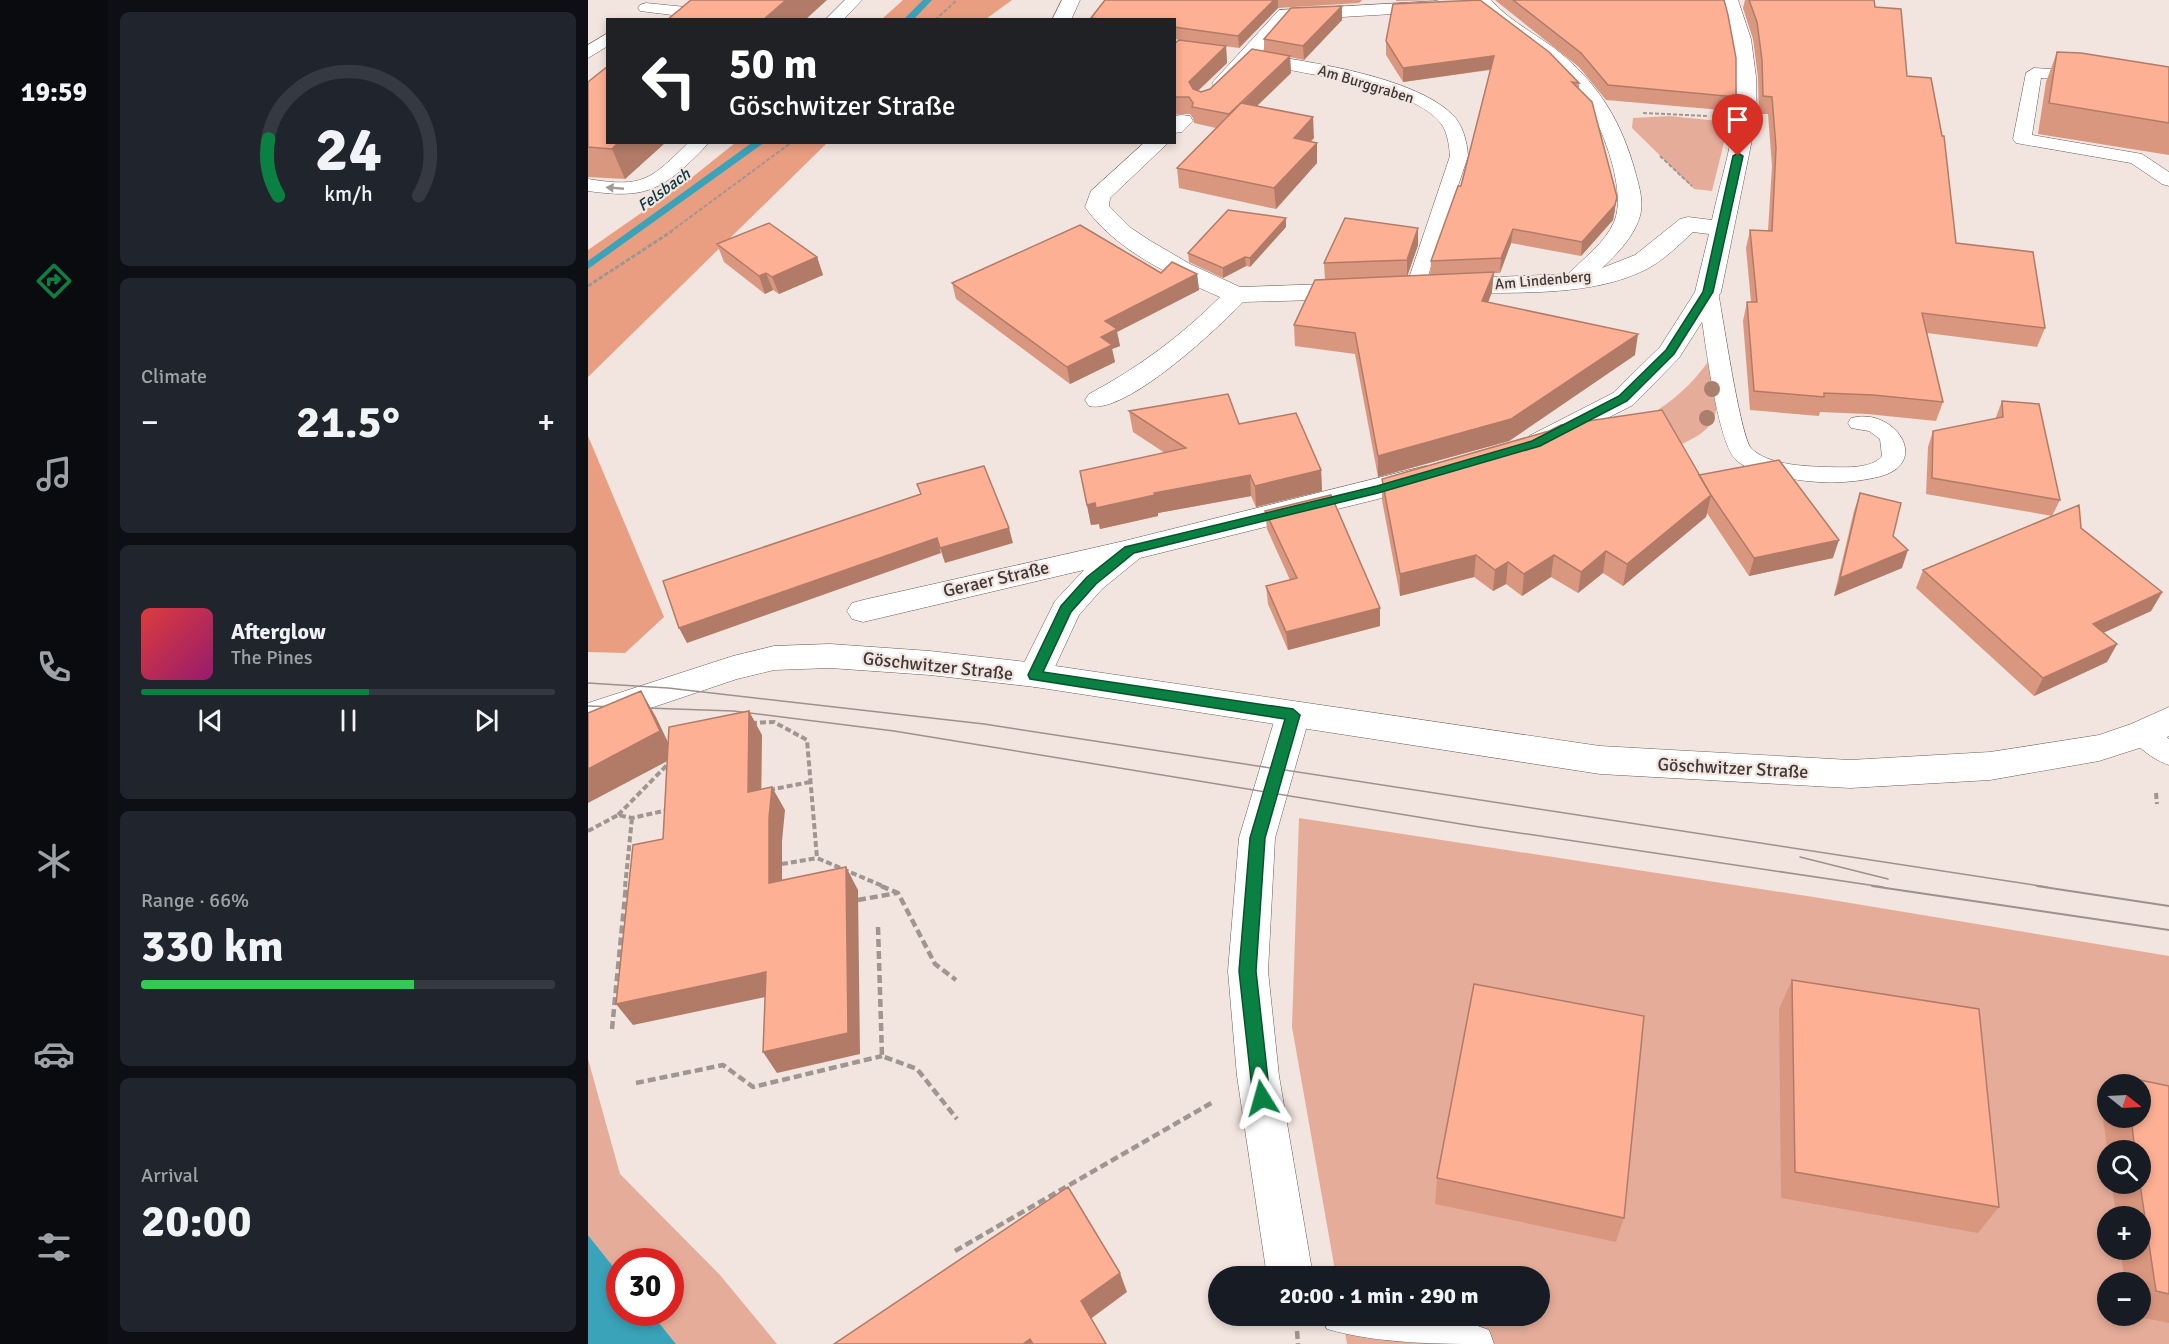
<!DOCTYPE html>
<meta charset="utf-8">
<style>
:root{--surface:#171b24;--page:#20242c;--text:#f1f3f6;--muted:#9ea1a6;--line:#363941;--accent:#0b8043}
body{margin:0;font-family:Signika,sans-serif;background:var(--page);color:var(--text);height:100vh;display:flex;flex-direction:column;font-size:22px;white-space:nowrap}
*{box-sizing:border-box;margin:0}
p{font-size:20px;color:var(--muted)}
.icon{flex:none;width:33px;height:33px;fill:none;stroke:currentColor;stroke-width:2;stroke-linecap:round;stroke-linejoin:round}
.map{position:relative;flex:1;overflow:hidden}
.details{display:flex;flex-direction:column;gap:12px;padding:12px;background:#0d0f14;width:480px}
.details>*{flex:none}
.banner{position:absolute;left:18px;top:18px;width:570px;height:126px;border-radius:0px;box-shadow:0 3px 9px #0003;background:#202124;color:#fff;overflow:hidden}
.needle{width:39px;rotate:108deg}
.fabs{position:absolute;left:1509px;top:1074px;display:grid;gap:12px}
.fabs a{display:grid;place-items:center;width:54px;height:54px;border-radius:50%;background:var(--surface);box-shadow:0 3px 9px #0003;font-size:30px}
.speed{position:absolute;left:18px;top:1248px;display:flex;gap:12px;font-size:30px;font-weight:700;text-align:center}
.speed>*{display:grid;place-content:center;width:78px;height:78px;border-radius:50%;background:var(--surface);box-shadow:0 3px 9px #0003;line-height:1}
.speed .limit{border:9px solid #d22;background:#fff;color:#111}
.pin{position:absolute;display:grid;place-items:center;width:51px;height:51px;color:#fff;margin:-62px -26px;border-radius:50% 50% 50% 0;rotate:-45deg;box-shadow:0 0 6px #0007}
.pin .icon{rotate:45deg}
.me{position:absolute;width:66px;margin:-33px;rotate:352deg;stroke-linejoin:round;filter:drop-shadow(0 0 4px #0008)}
.turn{display:flex;align-items:center;gap:21px;height:126px;padding:0 24px;font-size:27px}
.turn .icon{width:78px;height:78px;stroke-width:2.5}
.turn b{display:block;font-size:42px;line-height:51px}
.big{font-size:45px;font-weight:800;line-height:1.1}
.details .card{flex:1;display:flex;flex-direction:column;justify-content:center;gap:9px;min-width:0;padding:0 21px;border-radius:9px;background:var(--page)}
.details .dial{align-items:center;gap:0}
.dial svg{height:156px;overflow:visible;fill:none;stroke:var(--line);stroke-width:7;stroke-linecap:round;text-anchor:middle}
.dial text{fill:var(--text);stroke:none}
.song{display:flex;align-items:center;gap:18px}
.cover{width:72px;height:72px;border-radius:9px;background:linear-gradient(135deg,hsl(0 70% 55%),hsl(320 70% 35%))}
.played{height:6px;border-radius:3px;background:linear-gradient(90deg,var(--accent) 55%,var(--line) 55%)}
.keys{display:flex;justify-content:space-around;direction:ltr}
.heat{display:flex;justify-content:space-between;align-items:center;font-size:33px;direction:ltr}
.charge{height:9px;border-radius:4px;background:linear-gradient(90deg,#34c759 66%,var(--line) 0)}
.trip{position:absolute;left:620px;top:1266px;width:342px;height:60px;border-radius:30px;background:var(--surface);box-shadow:0 3px 9px #0003;font-weight:800;line-height:60px;text-align:center}
main{display:flex;flex:1;min-height:0}
.tabs{display:flex;flex-direction:column;width:108px;justify-content:space-around;align-items:center;background:#090b0e;color:var(--muted)}
.tabs .icon{width:42px;height:42px}
.tabs .active{color:var(--accent)}
.tabs b{font-size:27px;color:var(--text)}
.map>svg:first-child{display:block}
</style>
<main>
<nav class="tabs">
<b>19:59</b>
<svg class="icon active" aria-label="directions" viewBox="0 0 24 24"><path d="M12 3l9 9-9 9-9-9zM9 14v-3h6M13 9l2 2-2 2"/></svg>
<svg class="icon" aria-label="music" viewBox="0 0 24 24"><path d="M9 18V5l10-2v13"/><circle cx="6" cy="18" r="3"/><circle cx="16" cy="16" r="3"/></svg>
<svg class="icon" aria-label="phone" viewBox="0 0 24 24"><path d="M5 4h4l2 5-3 2q2 4 5 5l2-3 5 2v4C11 20 4 13 5 4z"/></svg>
<svg class="icon" aria-label="climate" viewBox="0 0 24 24"><path d="M12 3v18M4 7l16 10M4 17L20 7"/></svg>
<svg class="icon" aria-label="car" viewBox="0 0 24 24"><path d="M5 17H2v-5l4-1 3-4h7l3 4 3 1v5h-3M9 17h6M6 11h13"/><circle cx="7" cy="17" r="2"/><circle cx="17" cy="17" r="2"/></svg>
<svg class="icon" aria-label="filters" viewBox="0 0 24 24"><path d="M4 7h16M4 17h16"/><circle cx="9" cy="7" r="2"/><circle cx="15" cy="17" r="2"/></svg>
</nav>
<section class="details">
<div class="card dial"><svg viewBox="0 0 100 80">
<path d="M14 69A42 42 0 1 1 86 69"/>
<path d="M14 69A42 42 0 0 1 9 40" stroke="#0b8043"/>
<text x="50" y="56" font-size="32" font-weight="700">24</text>
<text x="50" y="72" font-size="11">km/h</text>
</svg></div>
<div class="card"><p>Climate</p>
<div class="heat"><a>−</a><b class="big">21.5°</b><a>+</a></div>
</div>
<div class="card">
<div class="song"><i class="cover"></i><div><b>Afterglow</b><p>The Pines</p></div></div>
<div class="played"></div>
<div class="keys"><svg class="icon" aria-label="previous" viewBox="0 0 24 24"><path d="M18 5L8 12l10 7zM5 5v14"/></svg><svg class="icon" aria-label="pause" viewBox="0 0 24 24"><path d="M8 5v14M16 5v14"/></svg><svg class="icon" aria-label="next" viewBox="0 0 24 24"><path d="M6 5l10 7-10 7zM19 5v14"/></svg></div>
</div>
<div class="card"><p>Range · 66%</p><b class="big">330 km</b><div class="charge"></div></div>
<div class="card"><p>Arrival</p><b class="big">20:00</b></div>
</section>
<div class="map">
<svg width="1581" height="1344" viewBox="0 0 1581 1344">
<rect width="100%" height="100%" fill="#f2e4de"/>
<!-- green -->
<path fill="#e5ad99" fill-rule="evenodd" d="M1081,116L1141,122L1124,191L1106,189L1044,128L1045,118Z
M1122,359C1133,413 1137,428 1080,450L1057,418C1084,402 1104,385 1122,359Z
M711,818L1238,899L1581,956V1344H759L754,1316H951V1276H748L704,1027ZM1520,1084H1552V1118H1520ZM1520,1150H1552V1184H1520ZM1520,1216H1552V1250H1520ZM1520,1282H1552V1316H1520Z
M0,1059L32,1174L132,1275L189,1344H88L63,1313L82,1312V1262H32L31,1274L0,1235Z"/>
<!-- forest -->
<path fill="#e99e82" d="M315,0H424L398,19H294Z
M147,143H239L0,377V250L102,179Z
M0,436L76,617L37,653L0,652Z"/>
<!-- water -->
<path fill="#3aa2b9" d="M0,1235L31,1274L32,1312L63,1313L88,1344H0Z"/>
<g fill="none" stroke-linecap="round" stroke-linejoin="round">
<!-- stream -->
<path fill="#3aa2b9" fill-rule="evenodd" d="M335,0H344L325,20H315Z
M165,142H177L0,269V261Z"/>
<defs>
<path id="lane" d="M257,0H274L255,20H237Z
M58,3L176,15L184,20H125L52,11L50,8L52,5Z
M20,33V46L0,58V45Z
M667,53C721,62 824,76 864,114C875,125 879,141 880,156L835,291H821L818,287L862,156C861,146 860,134 854,125C827,85 706,73 661,62L659,58L661,54Z
M1446,68L1496,71L1504,76L1496,81L1453,78L1444,135L1554,154L1581,172V186L1574,184L1543,163L1428,143L1425,139L1438,73Z
M101,142H121C115,150 107,157 101,163C67,196 44,197 0,191V179C56,188 62,180 101,142Z
M1120,286L1127,288L1130,292C1135,317 1152,435 1163,448C1179,465 1216,466 1237,467C1254,467 1283,470 1294,456L1292,439L1281,431L1263,428L1260,423L1263,418C1307,406 1345,464 1290,477C1261,484 1229,484 1199,478C1183,475 1161,472 1148,460C1128,441 1115,324 1110,292L1113,288Z
M1555,723L1565,726L1581,739V765C1566,760 1549,748 1541,734L1545,726Z
M733,1316H842L887,1325L901,1330L906,1344C851,1344 791,1344 739,1329Z"/>
<path id="street" d="M474,0H492L483,20H464Z
M884,0H903C923,23 953,36 976,56C1013,88 1034,124 1047,171C1051,186 1056,201 1052,216C1046,237 1029,254 1014,268L1047,255L1092,219L1100,217L1124,220C1131,186 1143,150 1147,115C1152,76 1143,37 1132,0H1150L1163,39L1168,77L1169,115L1133,292L1091,358L1045,405L961,448L951,451L941,448L937,442L941,436L1025,393L1072,347L1107,292L1121,234L1105,232C1091,245 1076,260 1059,269C1003,298 922,292 860,293L851,291L848,286L851,281L860,279L980,274C996,258 1017,243 1026,222C1039,193 1016,130 999,105C988,90 975,76 961,64C936,42 903,28 884,0Z
M849,1L856,3L859,7L856,11L703,20L641,87L634,89L627,87L624,83L691,10Z
M594,115L602,116L605,121L594,132L586,133V116Z
M557,142H581L522,198L521,206L543,228L561,240L602,264L652,287L767,283L776,286L780,291L776,296L767,299L655,302C629,329 538,415 501,406L497,400L501,394C550,368 593,336 632,297C584,276 528,251 497,207L503,191Z
M838,466L848,468L852,475L848,482L790,499L552,558L514,589L491,615L459,684L447,687L435,684L430,675L467,601L496,570L275,622L264,619L259,611L264,603L275,600L536,541Z
M705,702L717,706L722,715L687,838L680,971L691,1076L725,1276H679L649,1076L640,971L651,838L688,715L693,706Z"/>
<path id="secondary" d="M242,644L342,651L447,663L1012,746L1262,760L1402,752L1511,735L1543,724L1581,707V736L1567,743L1511,761L1402,780L1262,788L1012,774L447,687L342,675L242,668L186,670L149,679L0,729V703L145,656L186,646Z"/>
</defs>
<!-- lane casing -->
<use href="#lane" stroke="#6a5d59" stroke-width="1"/>
<!-- street casing -->
<use href="#street" stroke="#6a5d59" stroke-width="1"/>
<!-- secondary casing -->
<use href="#secondary" stroke="#6a5d59" stroke-width="1"/>
<!-- path-far3 -->
<path stroke="#a09691" stroke-width="2" stroke-dasharray="4 2" stroke-linecap="butt" d="M347,20L369,0
M1055,113L1120,116
M1072,156L1104,186
M82,232L204,142"/>
<!-- path-far2 -->
<path stroke="#a09691" stroke-width="3" stroke-dasharray="4.5 2" stroke-linecap="butt" d="M0,286L84,231"/>
<!-- path-far1 -->
<path stroke="#a09691" stroke-width="4" stroke-dasharray="6 3" stroke-linecap="butt" d="M163,723L186,722L219,740L229,858L297,887
M181,790L222,782
M1568,793L1569,804
M30,815L82,762
M0,831L30,815L44,818L80,810
M194,864L229,858
M37,887L44,818"/>
<!-- path -->
<path stroke="#a09691" stroke-width="4.5" stroke-dasharray="8 4" stroke-linecap="butt" d="M293,886L310,893L347,964L368,980
M270,900L309,893
M290,927L294,1056L329,1069L369,1119
M24,1029L38,886
M48,1083L135,1065L165,1087L294,1056
M367,1251L625,1102
M709,1331L710,1344"/>
<!-- lane -->
<use href="#lane" fill="#fff" fill-rule="evenodd"/>
<!-- street -->
<use href="#street" fill="#fff" fill-rule="evenodd"/>
<!-- secondary -->
<use href="#secondary" fill="#fff" fill-rule="evenodd"/>
<!-- tram-far1 -->
<path stroke="#9b918d" stroke-width="1.5" d="M0,683L80,688L396,724L1459,887
M0,706L145,711L306,731L885,826L1295,887
M1212,857L1300,879"/>
<!-- tram -->
<path stroke="#9b918d" stroke-width="2" d="M1284,886L1581,930
M1449,886L1581,906"/>
</g>
<!-- trees -->
<g fill="#aa7f6d">
<circle cx="1124" cy="389" r="8"/>
<circle cx="1119" cy="418" r="8"/>
</g>
<!-- wall -->
<path fill="#da977f" d="M517,0H774L771,3L690,8L651,48L586,39V20H503V18Z
M808,0H852L808,1Z
M907,0H1136L1148,97L1145,111L1018,100L991,67Z
M1157,0H1286L1287,7L1319,76L1368,243L1457,328L1449,347L1339,333L1355,402L1348,421L1279,414L1232,412L1231,416L1162,410L1155,321L1159,302H1163L1158,248L1162,230L1180,231L1184,166L1180,114H1171L1170,77L1165,39L1155,8Z
M754,6V20L716,60L702,57L703,73L669,106L726,138L722,141L729,163L688,209L591,188L589,168L628,128L606,123L605,118L602,114H586V44L638,46L639,63L610,91L613,92L622,89L676,51V39Z
M798,41L991,83V89L1027,211L1025,220L993,256L923,243L912,273H905L904,292L900,302L1047,355L921,441L790,477L767,354L707,346L706,325L737,280L736,263L830,245L819,276L842,275L843,261L873,186L902,70L815,82L798,55Z
M1469,52L1581,67V155L1450,134L1458,82Z
M0,82L78,142L37,179L0,177Z
M698,227L662,267L658,266L635,278L601,262L600,253Z
M129,244L229,257L235,275L191,294L185,290L177,294L136,262Z
M573,273L609,274L611,290L529,332L532,346L524,349L527,362L482,384L368,299L364,283Z
M1414,401L1472,500L1464,516L1493,528L1574,593L1563,611L1515,633L1529,644L1519,662L1446,696L1328,588L1335,570L1464,516L1338,494L1340,447L1345,431L1408,419V417Z
M541,411L651,424L733,470L734,491L668,507L663,496L570,513V516L512,529L511,524L503,525L492,471L577,453L545,432Z
M1111,475L1245,558L1161,576L1119,513L1118,517L1035,586L1015,573L990,593L963,577L934,596L918,584L905,591L886,577L812,596L794,500V479Z
M1272,493L1305,536L1314,568L1246,596L1266,511Z
M677,511L792,626L700,650L680,604L678,586L702,580L679,529Z
M1204,980L1411,1207L1390,1233L1193,1198L1191,1009Z
M1537,1077L1581,1086V1323L1546,1316H1552V1282H1537L1532,1250H1552V1216H1528L1524,1184H1552V1150H1520V1154L1513,1105L1520,1097V1118H1552V1084H1531Z
M849,1178L1036,1218L1028,1242L847,1204Z"/>
<!-- shaded-wall -->
<path fill="#b17b68" d="M198,0H239L217,20H175Z
M686,0H690V8L651,48L650,36Z
M754,6V20L716,60L715,46Z
M638,46L639,63L602,98L601,82Z
M702,56L703,73L643,131L642,115Z
M906,56L905,69L815,82V68Z
M725,117L726,138L707,158L706,138Z
M31,142H78L37,179L24,149Z
M729,143V163L688,209L686,188Z
M1029,197L1025,220L993,256L994,242Z
M698,218V227L662,267V258Z
M830,228V245L819,277V260Z
M925,229L923,243L912,273L913,258Z
M229,257L235,275L191,294L184,277Z
M657,257L658,266L635,278V268Z
M906,272L904,292L893,321L894,301Z
M178,273L185,290L177,294L171,276Z
M609,274L611,290L529,332L532,346L524,349L527,362L482,384L479,367L513,337L517,321Z
M1050,334L1047,355L921,441L790,477V456Z
M733,470L734,491L668,507L667,486Z
M662,475L663,496L570,513V516L512,529L508,508L566,493Z
M1123,495L1118,517L1035,586L1039,564Z
M507,503L511,524L503,525L499,505Z
M421,528L425,543L357,563L352,548Z
M349,538L353,553L99,643L91,628Z
M1251,540L1245,558L1161,576L1166,558Z
M1320,550L1314,568L1246,596L1252,578Z
M1018,551L1015,573L990,593L993,572Z
M888,555L886,577L812,596V574Z
M966,555L963,577L934,596L936,574Z
M920,562L918,584L905,591L907,570Z
M1574,592L1563,611L1495,642L1505,624Z
M792,608V626L700,650L698,632Z
M1529,644L1519,662L1446,696L1455,678Z
M53,691L68,717L87,757L0,803V769Z
M161,711L174,735L173,815L160,792Z
M184,787L197,810L194,841V906L181,883V818Z
M258,867L270,890L272,1054L189,1073L175,1052Z
M178,972L192,994L45,1025L28,1004Z
M532,1273L539,1292L501,1320L493,1301Z
M442,1339L445,1344H435Z"/>
<!-- building -->
<path fill="#fdb094" stroke="#b17b68" stroke-width="1.5" d="M103,0H198L175,20H79Z
M517,0H686L650,36L586,27V20H519L503,18Z
M892,0L961,52L991,83L984,82L1004,102L1029,197L1027,205L994,242L925,229L913,258L843,261L870,186H873L906,56L815,68L798,41L805,4Z
M925,0H1136L1140,15L1148,58V97L1020,85L993,53Z
M1161,0H1286L1287,7L1313,9L1319,76L1343,78L1354,136H1356L1368,243L1445,252L1457,328L1334,313L1355,402L1285,395L1236,393V397L1166,391L1159,302H1169L1162,230L1184,231L1188,148L1184,97L1175,96L1174,60L1169,22Z
M754,6L715,46L676,39L703,8Z
M591,40L638,46L601,82L605,89L613,92L622,89L664,49L702,56L641,114L604,107L605,103L601,97H586V44Z
M1469,52L1493,53L1581,67V123L1461,103Z
M20,66V142H31L24,149L0,147V82Z
M653,103L725,117L706,138L729,143L686,188L589,168Z
M640,210L698,218L662,258L657,257L635,268L600,253Z
M757,218L830,228L819,260L736,263Z
M181,223L229,257L184,277L178,273L171,276L129,244Z
M492,225L573,273L584,262L609,274L517,321L529,329L513,337L524,345L479,367L364,283Z
M906,272L894,301L1050,334L923,419L790,456L767,333L706,325L727,280Z
M640,394L651,424L708,413L733,470L667,486L662,475L566,493L567,495L508,508L507,503L499,505L492,471L598,448L541,411Z
M1414,401L1451,404L1472,500L1344,478L1345,431L1415,417Z
M1074,410L1123,495L1039,564L1018,551L993,572L966,555L936,574L920,562L907,570L888,555L812,574L794,479L961,431L973,425Z
M1191,460L1251,540L1166,558L1121,492L1111,475Z
M396,466L421,528L352,548L349,538L91,628L75,581L333,494L329,484Z
M1272,493L1313,503L1305,536L1320,550L1252,578Z
M743,495L792,608L698,632L678,586L709,578L677,511Z
M1491,505L1493,528L1574,592L1505,624L1529,644L1455,678L1335,570Z
M53,691L72,731L0,769V713Z
M161,711L160,792L184,787L181,818V883L258,867L260,1033L175,1052L178,972L28,1004L45,845L75,839L81,727Z
M1204,980L1391,1009L1411,1207L1207,1172Z
M886,984L1056,1016L1036,1218L849,1178Z
M1537,1077L1581,1086V1294L1568,1291L1552,1184V1150H1547L1543,1118H1552V1084H1538Z
M480,1187L532,1273L493,1301L518,1344H445L442,1339L435,1344H246Z"/>
<!-- one-way arrows -->
<defs><path id="oneway-solid" d="M-6-.8H1V-3.2L6.5 0L1 3.2V.8H-6Z" transform="scale(1.5)"/></defs>
<use fill="#9e9c9a" href="#oneway-solid" transform="translate(27 188) rotate(-175)"/>
<!-- route -->
<path fill="#0b8043" stroke="#07532c" stroke-width="1.5" d="M1150,153L1155,156L1125,292L1086,354L1039,401L952,446L790,493L546,553L508,584L483,612L455,672L705,709L712,715L677,838L668,971L682,1098L680,1104L674,1106L667,1104L665,1098L651,971L662,838L697,719L442,679L440,675L473,606L499,577L537,547L789,486L944,441L1031,396L1078,350L1115,292L1145,156Z"/>
<g text-anchor="middle" dominant-baseline="central" stroke-width="4.5" stroke-linejoin="round" paint-order="stroke">
<!-- far-street labels -->
<g font-size="15" fill="#3e3836" stroke="#f2e4de">
<text transform="translate(778 84) rotate(17)">Am Burggraben</text>
<text transform="translate(955 280) rotate(-5)">Am Lindenberg</text>
</g>
<!-- far-water labels -->
<g font-size="16" font-style="italic" fill="#063741" stroke="#f2e4de">
<text transform="translate(76 190) rotate(-36)">Felsbach</text>
</g>
<!-- street labels -->
<g font-size="18" fill="#3e3836" stroke="#f2e4de">
<text transform="translate(408 579) rotate(-13)">Geraer Straße</text>
<text transform="translate(350 666) rotate(6)">Göschwitzer Straße</text>
<text transform="translate(1145 768) rotate(3)">Göschwitzer Straße</text>
</g>
</g>
</svg>
<div class="fabs">
<a><svg class="needle" viewBox="-14 -14 28 28"><path d="M0-13l5 13h-10z" fill="#e53935"/><path d="M0 13l5-13h-10z" fill="#9ea1a6"/></svg></a>
<a><svg class="icon" aria-label="search" viewBox="0 0 24 24"><circle cx="10" cy="10" r="6"/><path d="M15 15l6 6"/></svg></a>
<a>+</a>
<a>−</a>
</div>
<div class="speed"><div class="limit">30</div></div>
<div class="pin" style="left:1150px;top:156px;background:#d93025"><svg class="icon" aria-label="arrive" viewBox="0 0 24 24"><path d="M6 21V4h12l-3 4 3 4H6"/></svg></div>
<svg class="me" style="left:674px;top:1098px" viewBox="-20 -20 40 40"><path d="M0-17L14 15 0 8-14 15z" fill="#0b8043" stroke="#fff" stroke-width="4"/></svg>
<div class="trip">20:00 · 1 min · 290 m</div>
<div class="banner">
<div class="turn"><svg class="icon" aria-label="left" viewBox="0 0 24 24"><path d="M17 20v-9H6M10 6l-5 5 5 5"/></svg><div><b>50 m</b>Göschwitzer Straße</div></div>
</div>
</div>
</main>
